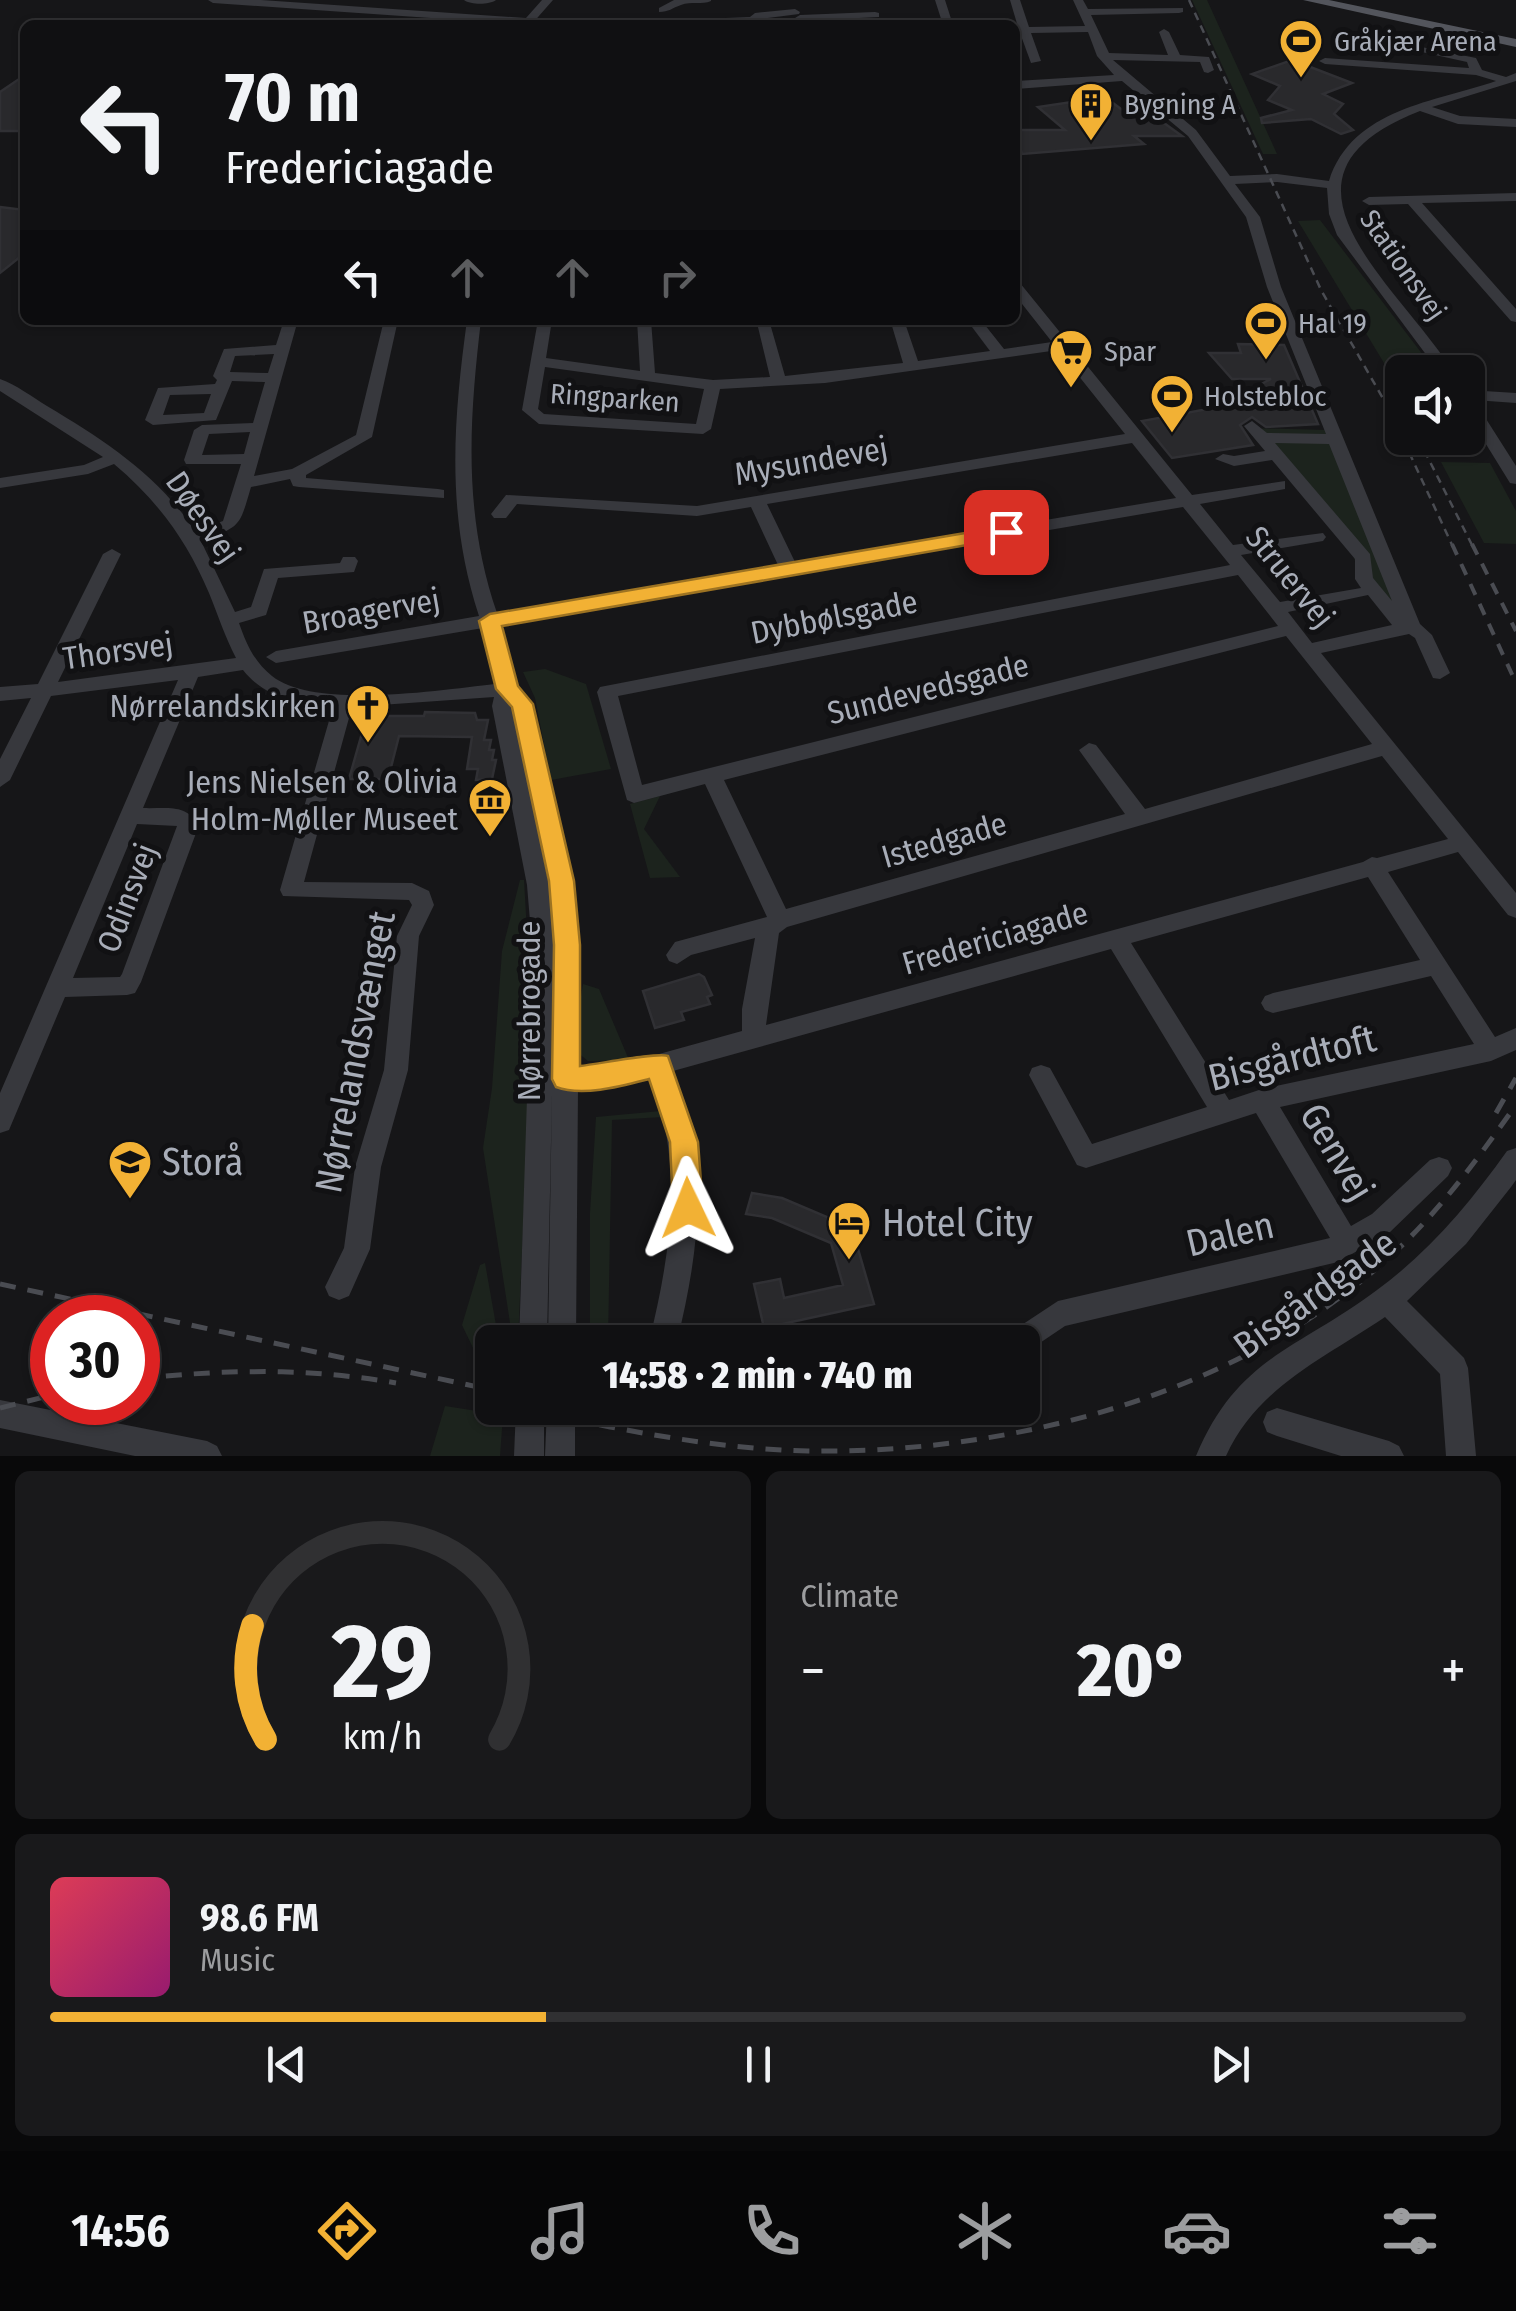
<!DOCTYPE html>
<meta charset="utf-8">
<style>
:root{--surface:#101012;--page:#19191b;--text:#f1f3f6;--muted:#9c9d9f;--line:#303032;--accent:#f2b134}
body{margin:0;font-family:"Fira Sans Condensed",sans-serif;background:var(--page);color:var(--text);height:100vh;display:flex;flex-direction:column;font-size:38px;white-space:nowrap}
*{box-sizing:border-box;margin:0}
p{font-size:32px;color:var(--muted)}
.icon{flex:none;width:55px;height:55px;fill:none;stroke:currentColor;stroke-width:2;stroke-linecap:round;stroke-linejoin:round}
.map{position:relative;height:1456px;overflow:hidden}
.side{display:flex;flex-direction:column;gap:15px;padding:15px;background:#09090a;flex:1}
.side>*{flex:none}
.top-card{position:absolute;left:20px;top:20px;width:1000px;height:305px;border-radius:15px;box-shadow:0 2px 8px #0004,0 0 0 2px var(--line);background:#101012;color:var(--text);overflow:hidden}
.buttons{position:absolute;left:1385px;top:355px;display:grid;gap:20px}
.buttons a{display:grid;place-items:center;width:100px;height:100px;border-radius:15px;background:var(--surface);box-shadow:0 2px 8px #0004,0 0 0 2px var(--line);font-size:50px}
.speed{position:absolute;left:30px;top:1295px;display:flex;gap:20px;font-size:50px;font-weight:700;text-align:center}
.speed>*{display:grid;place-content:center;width:130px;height:130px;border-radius:50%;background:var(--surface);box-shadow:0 2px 8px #0004,0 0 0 2px var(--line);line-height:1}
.speed .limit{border:15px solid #d22;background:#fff;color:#111}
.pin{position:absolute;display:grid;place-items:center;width:85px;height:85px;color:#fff;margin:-42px;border-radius:20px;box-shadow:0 5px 15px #0006}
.me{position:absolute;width:110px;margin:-55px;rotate:358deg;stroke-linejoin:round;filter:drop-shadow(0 0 8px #0008)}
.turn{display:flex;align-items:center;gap:35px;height:210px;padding:0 40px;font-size:45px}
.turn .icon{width:130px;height:130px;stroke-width:2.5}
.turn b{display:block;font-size:70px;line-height:85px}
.lanes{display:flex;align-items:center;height:95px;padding:0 40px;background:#0003;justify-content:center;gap:50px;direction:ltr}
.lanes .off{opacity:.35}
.big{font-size:75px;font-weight:800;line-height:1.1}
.side .tile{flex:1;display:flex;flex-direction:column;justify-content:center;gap:15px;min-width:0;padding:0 35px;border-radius:15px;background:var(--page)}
.side .dial{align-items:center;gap:0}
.dial svg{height:260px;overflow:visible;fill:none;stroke:var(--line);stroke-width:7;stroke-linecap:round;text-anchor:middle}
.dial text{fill:var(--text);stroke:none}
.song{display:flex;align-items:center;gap:30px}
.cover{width:120px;height:120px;border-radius:15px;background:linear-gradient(135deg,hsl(350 70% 55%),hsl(320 70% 35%))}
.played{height:10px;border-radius:5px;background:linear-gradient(90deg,var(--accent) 35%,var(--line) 35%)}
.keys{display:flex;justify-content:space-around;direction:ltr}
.heat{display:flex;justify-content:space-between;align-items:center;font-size:55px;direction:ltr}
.side .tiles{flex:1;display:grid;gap:15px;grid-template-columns:1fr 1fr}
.tile:last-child{grid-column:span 2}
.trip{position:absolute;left:475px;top:1325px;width:565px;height:100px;border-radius:15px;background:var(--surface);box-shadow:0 2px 8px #0004,0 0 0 2px var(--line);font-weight:800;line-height:100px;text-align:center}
.tab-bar{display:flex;height:160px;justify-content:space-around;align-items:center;background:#060607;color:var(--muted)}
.tab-bar .icon{width:70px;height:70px}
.tab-bar .on{color:var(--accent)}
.tab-bar b{font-size:45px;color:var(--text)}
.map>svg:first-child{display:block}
</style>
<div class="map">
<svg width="1516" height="1456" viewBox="0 0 1516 1456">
<rect width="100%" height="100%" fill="#161618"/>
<!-- green -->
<path fill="#1c231d" d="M1192,0H1207L1277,154H1263Z
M1320,220L1436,372H1402L1401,391L1298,221Z
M1246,428L1327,430L1400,616L1359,578L1353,553Z
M1441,462L1490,463L1516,511V544L1484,543Z
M545,669L586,684L611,769L551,780L535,698L523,672Z
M660,796L644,829L680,877L650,878L630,804Z
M520,880H524L527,932L535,959L518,1342H513L483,1148L492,1088L502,951Z
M583,984L599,989L629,1060L588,1061L577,1052L575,1033Z
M661,1111L663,1117L612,1120L608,1342H590V1213L596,1117Z
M485,1263L499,1342L474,1350L462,1325L480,1265Z
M445,1406L503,1415L500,1456H430Z"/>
<!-- building -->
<path fill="#29292c" stroke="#303034" stroke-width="2.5" d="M1292,60L1352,83L1323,94L1343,104L1334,114L1353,130L1341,134L1311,119L1262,123L1261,118L1292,110L1268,100L1280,86L1252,74Z
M25,75V131H0V92Z
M1105,97L1133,118H1157L1182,136H1134L1144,144L1022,154L1015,130H1065L1038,107Z
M0,207L25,210V253L0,273Z
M1238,344L1284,345L1318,424L1266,427L1252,417L1240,425L1253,445L1172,458L1142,421L1246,402L1279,403L1250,390L1271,379H1232L1209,353H1241Z
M368,712L387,716H424L425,712L475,713L477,720H488L484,740H491L489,750H494L492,760H496L492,779L476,780L478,769H467L472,737L399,736L388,779H349Z
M699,974L704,977L712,995L707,997L710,1004L681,1012L684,1020L655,1028L643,991Z
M752,1193L782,1198L836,1221L849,1218L874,1304L764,1328L754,1284L780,1279L784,1298L843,1285L831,1243L772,1218L746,1214Z"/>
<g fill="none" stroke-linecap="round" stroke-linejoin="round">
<!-- minor -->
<path fill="#37383d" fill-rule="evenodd" d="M208,0H261L526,18L542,0H553L531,25L213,3Z
M464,0H496C489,5 471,5 464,0Z
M674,0H711V1C702,5 691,1 681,5C672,8 669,12 659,12V8Z
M935,0H945L953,25H943Z
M1010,0H1020L1029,27L1085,26L1073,0H1083L1088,9L1183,8V12L1179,13L1091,15L1109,53L1168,55L1159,32L1164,29L1169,32L1180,55L1209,57L1214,70L1208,73L1204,72L1200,62L1113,60L1196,130L1230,176L1277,174L1329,181C1352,108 1436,102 1496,81L1476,75L1325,64L1319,61L1325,58L1469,68L1467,62L1367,40V36L1476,58L1482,70L1506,77L1516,73V81L1432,107L1460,116L1516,119V127L1458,124L1420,111C1249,177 1401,286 1453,372H1439L1337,235L1329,214L1327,188L1277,182L1235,184L1260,217L1281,287L1420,624L1432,635L1450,673L1440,679L1433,678L1415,638L1409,634L1321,653L1516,893V918L1508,915L1458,852L1388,872L1495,1037L1516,1028V1050L1491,1061L1280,1107L1351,1226L1372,1214L1430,1160L1439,1157L1448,1160L1452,1168L1448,1176L1390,1232L1338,1262L1065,1326L1022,1355V1342H1007L1011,1332L1058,1301L1330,1238L1256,1113L1086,1168L1077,1165L1029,1075L1032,1068L1041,1065L1050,1068L1092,1144L1207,1107L1111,949L673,1071C710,1165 700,1246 677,1342H649C671,1252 684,1166 651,1077L623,1084L578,1088L576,1342H548L552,1091L547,1342H519L532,945L527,885L492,706L494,697L352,707L304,882L412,883L429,891L434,905L419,936L408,1070L381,1167L370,1249L349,1296L339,1300L329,1296L325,1287L344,1248L355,1167L384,1070L397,936L412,905L409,900L283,896L280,890L333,707C299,705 265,698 243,670L198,677L143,808C167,809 185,803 199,825L141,982L135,993L127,995L65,997L9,1130L0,1133V1093L178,680L51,696L10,780L0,787V759L31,698L0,701V687L38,684L103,554L112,549L121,554L58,682L236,658C225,637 218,615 209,593C187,541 158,501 114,464L88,474L0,488V478L84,465L103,457L0,391V379C17,385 32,397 47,406C104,440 158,475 195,531L223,521L241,464H186L184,460L194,430L202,425L253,423L265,382L232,381L216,420L153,425L145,420L158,388L215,384L217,380L213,376L224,349L276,345L284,320H298L254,476L292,469L356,435L384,320H398L372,437L306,475V478L438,489L444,490V498L299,487L293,486L290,479L251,487C239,528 241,526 201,541L235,612L251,607L264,569L340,563L343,557H355L358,561L354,572L278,578L266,615L239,623C246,643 254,662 272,676C315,710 440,690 495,684L493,661L483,628L276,663L266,657L276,651L479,616C446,515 453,423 467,320H481C469,422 463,514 497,613L778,565L751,507L697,516L517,504L506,518H494L491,514L506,495L697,506L1125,434L1058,350L825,383L720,389L711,429L703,434L539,424L522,410L538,320H552L546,358L640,371L637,320H651L655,373L713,380L770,377L757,323L769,320L785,376L903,363L892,326L899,322L906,326L918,361L990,351L969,323L971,320H981L1004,349L1052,342L1015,295V282L1020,283L1192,495L1285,481V489L1200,504L1233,545L1323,533L1326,537L1323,541L1241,555L1280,602L1361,588L1355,579V559L1272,460L1234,466L1215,459L1223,454L1234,456L1265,451L1244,426L1252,421L1267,433L1326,434L1267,287L1246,217L1188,136L1122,81L1015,89V81L1114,75L1097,56L1088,32L1031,33L1041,61L1031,63L1020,33H1015V27H1018ZM274,354L268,373L230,372L235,356ZM545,367L704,389L696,424L544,414L538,409ZM211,394L204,413L163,415L170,395ZM250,432L244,454L202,455L209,434ZM1132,443L1176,498L795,562L767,504ZM1275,443L1329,444L1392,601L1373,578L1370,554ZM1183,507L1230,565L600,687L597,692L627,800L634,803L705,784L767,917L675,942L666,955L669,961L677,964L691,955L755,938L742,1009V1031L623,1064L578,1067V945L573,881L532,704L514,685L512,661L501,624ZM1238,575L1278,626L642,785L618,696ZM1368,595L1392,625L1312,643L1288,612ZM1286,636L1372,744L1145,809L1096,745L1089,743L1079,750L1125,814L786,909L724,780ZM512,706L551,881L556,945L553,1069L554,945L549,885ZM1382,756L1448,839L1377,858L1372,857L1363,862L766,1025L779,933L787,927ZM137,824L177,826L122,974L120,977L73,978ZM1368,877L1420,960L1273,993L1265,996L1261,1003L1265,1010L1273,1013L1431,976L1474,1044L1262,1089L1229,1100L1131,943Z
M795,9L800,12L799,14L760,19L755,23H671L676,20L750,17L755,13Z
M875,12L879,13V17L800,21L795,18L800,15Z
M1516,193V201L1422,203L1516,309V322L1511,321L1408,204L1369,205L1362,201L1369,197Z
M1468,390L1516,393V403L1474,400L1516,466V484L1510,483L1468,415Z
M1516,1148V1180L1511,1187L1466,1244L1407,1301L1464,1358L1468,1368L1476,1456H1446L1440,1374L1385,1317C1325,1358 1258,1386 1226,1456H1196C1238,1356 1299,1349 1377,1290C1429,1252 1470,1203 1507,1151Z
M0,1400L207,1441L217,1446L222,1456H135L0,1428Z
M516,1408H544V1456H514Z
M547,1408H575V1456H545Z
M740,1408H848L844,1418L834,1422H754L744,1418Z
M1277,1408L1389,1441L1399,1446L1404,1456H1341L1277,1436L1267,1432L1263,1422L1267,1412Z"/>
<!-- major -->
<path fill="#53555c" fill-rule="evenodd" d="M1303,0H1329L1516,39V47Z"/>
<!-- rail-far2 -->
<path stroke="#4a4c52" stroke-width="2.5" stroke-dasharray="8 6" stroke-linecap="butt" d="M1189,0L1321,290L1389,409L1453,547
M1418,438L1473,547"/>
<!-- rail-far1 -->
<path stroke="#4a4c52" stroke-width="4" stroke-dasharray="12 10" stroke-linecap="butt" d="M1452,544L1516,683
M1472,544L1516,631"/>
<!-- rail -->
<path stroke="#4a4c52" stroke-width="5" stroke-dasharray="16 12" stroke-linecap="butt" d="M1496,1113L1516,1078
M0,1284L492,1390
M138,1379C225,1369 310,1368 396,1383
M0,1408L52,1395
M517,1408C613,1428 711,1449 808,1451C1009,1454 1232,1397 1385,1261C1437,1215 1476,1161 1516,1105"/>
</g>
<!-- route -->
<path fill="#f2b134" stroke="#9d7322" stroke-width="2.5" d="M1006,526L1013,528V537L502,626L518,686L533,704L574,881L580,945V1066C599,1064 658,1052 668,1056L698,1142L703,1208L699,1218L688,1222L677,1218L673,1208L670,1142L649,1079C622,1086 583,1097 556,1087L552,1079L554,945L549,881L512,707L496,689L479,621L490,614Z"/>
<!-- icons -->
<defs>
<symbol id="stadium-pin" viewBox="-11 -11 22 30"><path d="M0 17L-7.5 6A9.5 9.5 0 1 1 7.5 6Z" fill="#f2b134" stroke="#111113"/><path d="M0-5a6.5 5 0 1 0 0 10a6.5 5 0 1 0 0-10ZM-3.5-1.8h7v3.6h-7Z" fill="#111"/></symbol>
<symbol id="building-pin" viewBox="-11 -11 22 30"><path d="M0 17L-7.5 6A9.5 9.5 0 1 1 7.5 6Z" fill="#f2b134" stroke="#111113"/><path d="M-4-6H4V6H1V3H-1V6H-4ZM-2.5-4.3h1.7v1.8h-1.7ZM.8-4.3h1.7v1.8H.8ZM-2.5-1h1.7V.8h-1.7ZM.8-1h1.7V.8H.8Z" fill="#111"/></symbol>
<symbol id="supermarket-pin" viewBox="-11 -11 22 30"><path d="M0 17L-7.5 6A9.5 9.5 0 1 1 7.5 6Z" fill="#f2b134" stroke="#111113"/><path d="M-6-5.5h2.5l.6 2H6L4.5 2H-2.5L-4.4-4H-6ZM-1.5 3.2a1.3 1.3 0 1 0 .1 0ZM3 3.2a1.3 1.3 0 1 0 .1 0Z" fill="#111"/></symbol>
<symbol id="church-pin" viewBox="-11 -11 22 30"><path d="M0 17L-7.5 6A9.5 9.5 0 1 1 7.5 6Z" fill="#f2b134" stroke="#111113"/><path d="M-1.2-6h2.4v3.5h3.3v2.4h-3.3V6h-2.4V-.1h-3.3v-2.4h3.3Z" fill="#111"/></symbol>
<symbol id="museum-pin" viewBox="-11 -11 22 30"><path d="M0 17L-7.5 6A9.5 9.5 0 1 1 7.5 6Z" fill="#f2b134" stroke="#111113"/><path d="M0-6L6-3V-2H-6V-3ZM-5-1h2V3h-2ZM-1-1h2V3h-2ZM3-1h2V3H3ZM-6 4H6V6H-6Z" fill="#111"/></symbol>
<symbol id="school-pin" viewBox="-11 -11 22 30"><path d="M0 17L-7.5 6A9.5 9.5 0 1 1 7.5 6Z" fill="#f2b134" stroke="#111113"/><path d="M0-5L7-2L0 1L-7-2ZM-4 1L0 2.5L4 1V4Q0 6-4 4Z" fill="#111"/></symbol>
<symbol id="hotel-pin" viewBox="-11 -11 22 30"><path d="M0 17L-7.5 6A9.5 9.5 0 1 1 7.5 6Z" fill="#f2b134" stroke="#111113"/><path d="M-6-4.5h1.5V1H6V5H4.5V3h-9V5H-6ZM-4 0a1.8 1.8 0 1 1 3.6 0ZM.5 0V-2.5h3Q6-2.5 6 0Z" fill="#111"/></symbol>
</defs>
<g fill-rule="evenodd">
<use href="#stadium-pin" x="1276" y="16" width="50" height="68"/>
<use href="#building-pin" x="1066" y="79" width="50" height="68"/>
<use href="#stadium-pin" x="1241" y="298" width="50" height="68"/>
<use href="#supermarket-pin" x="1046" y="326" width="50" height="68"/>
<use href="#stadium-pin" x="1147" y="371" width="50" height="68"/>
<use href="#church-pin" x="343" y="681" width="50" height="68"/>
<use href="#museum-pin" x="465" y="775" width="50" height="68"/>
<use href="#school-pin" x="105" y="1137" width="50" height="68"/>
<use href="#hotel-pin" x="824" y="1198" width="50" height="68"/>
</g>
<g text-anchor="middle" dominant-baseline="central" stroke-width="10" stroke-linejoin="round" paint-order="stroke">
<!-- far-poi labels -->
<g font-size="28" fill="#a8adb8" stroke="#111113" text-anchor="start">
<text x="1334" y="41">Gråkjær Arena</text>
<text x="1124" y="104">Bygning A</text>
<text x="1298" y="323">Hal 19</text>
<text x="1104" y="351">Spar</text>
<text x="1204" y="396">Holstebloc</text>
</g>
<!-- far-street labels -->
<g font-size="28" fill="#a8adb8" stroke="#111113">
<text transform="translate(1403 265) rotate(55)">Stationsvej</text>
<text transform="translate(615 398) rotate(4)">Ringparken</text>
</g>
<!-- street labels -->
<g font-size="32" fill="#a8adb8" stroke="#111113">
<text transform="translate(811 461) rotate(-10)">Mysundevej</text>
<text transform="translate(203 517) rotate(55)">Døesvej</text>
<text transform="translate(1290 577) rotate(51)">Struervej</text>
<text transform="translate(371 611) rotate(-10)">Broagervej</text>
<text transform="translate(834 617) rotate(-11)">Dybbølsgade</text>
<text transform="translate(118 651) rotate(-8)">Thorsvej</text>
<text transform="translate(928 689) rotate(-14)">Sundevedsgade</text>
<text transform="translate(944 840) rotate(-16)">Istedgade</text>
<text transform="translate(127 898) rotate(-69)">Odinsvej</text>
<text transform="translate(995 938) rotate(-16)">Fredericiagade</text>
<text transform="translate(529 1011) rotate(-90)">Nørrebrogade</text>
</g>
<!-- poi labels -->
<g font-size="32" fill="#a8adb8" stroke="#111113" text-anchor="end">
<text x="336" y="706">Nørrelandskirken</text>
<text x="458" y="782">Jens Nielsen &amp; Olivia<tspan x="458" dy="37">Holm-Møller Museet</tspan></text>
</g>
<!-- near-street labels -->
<g font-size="38" fill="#a8adb8" stroke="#111113">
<text transform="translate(355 1052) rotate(-79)">Nørrelandsvænget</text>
<text transform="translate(1292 1058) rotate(-14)">Bisgårdtoft</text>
<text transform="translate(1337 1152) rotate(59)">Genvej</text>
<text transform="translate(1230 1234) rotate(-13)">Dalen</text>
<text transform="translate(1315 1294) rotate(-36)">Bisgårdgade</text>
</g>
<!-- near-poi labels -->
<g font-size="38" fill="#a8adb8" stroke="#111113" text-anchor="start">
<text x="162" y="1162">Storå</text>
<text x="882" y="1223">Hotel City</text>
</g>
</g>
</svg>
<div class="buttons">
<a><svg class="icon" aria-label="sound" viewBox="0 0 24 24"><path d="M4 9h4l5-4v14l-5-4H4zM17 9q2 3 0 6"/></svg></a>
</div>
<div class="speed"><div class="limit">30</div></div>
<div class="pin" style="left:1006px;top:532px;background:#d93025"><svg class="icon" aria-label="arrive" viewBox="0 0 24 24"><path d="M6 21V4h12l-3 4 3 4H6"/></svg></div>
<svg class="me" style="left:688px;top:1208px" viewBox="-20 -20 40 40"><path d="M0-17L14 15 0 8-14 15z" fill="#f2b134" stroke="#fff" stroke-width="4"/></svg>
<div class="trip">14:58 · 2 min · 740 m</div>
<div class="top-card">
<div class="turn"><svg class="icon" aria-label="left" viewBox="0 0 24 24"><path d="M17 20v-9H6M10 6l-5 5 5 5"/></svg><div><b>70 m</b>Fredericiagade</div></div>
<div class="lanes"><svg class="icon" aria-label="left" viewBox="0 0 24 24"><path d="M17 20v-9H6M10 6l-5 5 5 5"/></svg><svg class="icon off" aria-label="ahead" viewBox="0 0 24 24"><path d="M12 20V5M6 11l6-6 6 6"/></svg><svg class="icon off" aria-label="ahead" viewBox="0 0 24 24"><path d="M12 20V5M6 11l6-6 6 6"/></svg><svg class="icon off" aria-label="right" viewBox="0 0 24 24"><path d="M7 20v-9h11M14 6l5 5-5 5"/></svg></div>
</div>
</div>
<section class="side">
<div class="tiles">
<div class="tile dial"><svg viewBox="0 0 100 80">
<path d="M14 69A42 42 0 1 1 86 69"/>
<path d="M14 69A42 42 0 0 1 10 34" stroke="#f2b134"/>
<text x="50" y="56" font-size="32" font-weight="700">29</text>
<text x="50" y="72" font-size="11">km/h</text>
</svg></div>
<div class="tile"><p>Climate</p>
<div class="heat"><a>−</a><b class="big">20°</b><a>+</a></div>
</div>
<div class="tile">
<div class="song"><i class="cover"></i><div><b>98.6 FM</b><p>Music</p></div></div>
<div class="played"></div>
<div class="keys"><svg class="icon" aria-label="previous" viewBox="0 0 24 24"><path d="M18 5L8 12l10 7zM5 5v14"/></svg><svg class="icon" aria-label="pause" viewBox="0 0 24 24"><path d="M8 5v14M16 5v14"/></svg><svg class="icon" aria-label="next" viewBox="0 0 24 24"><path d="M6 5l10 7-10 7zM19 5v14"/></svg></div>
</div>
</div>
</section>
<nav class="tab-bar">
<b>14:56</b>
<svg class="icon on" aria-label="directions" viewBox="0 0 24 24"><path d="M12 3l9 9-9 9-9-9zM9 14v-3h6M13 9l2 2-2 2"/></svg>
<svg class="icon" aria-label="music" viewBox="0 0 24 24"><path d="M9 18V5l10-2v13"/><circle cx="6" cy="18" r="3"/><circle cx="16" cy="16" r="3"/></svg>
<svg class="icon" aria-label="phone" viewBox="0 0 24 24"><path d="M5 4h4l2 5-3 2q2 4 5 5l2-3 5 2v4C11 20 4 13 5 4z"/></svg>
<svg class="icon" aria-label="climate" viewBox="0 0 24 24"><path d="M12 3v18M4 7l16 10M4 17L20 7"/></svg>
<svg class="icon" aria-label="car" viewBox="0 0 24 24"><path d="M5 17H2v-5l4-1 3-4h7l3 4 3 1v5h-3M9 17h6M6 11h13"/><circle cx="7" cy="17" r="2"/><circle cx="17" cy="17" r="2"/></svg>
<svg class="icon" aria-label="filters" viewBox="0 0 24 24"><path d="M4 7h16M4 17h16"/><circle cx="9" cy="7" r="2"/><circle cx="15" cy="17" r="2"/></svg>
</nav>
